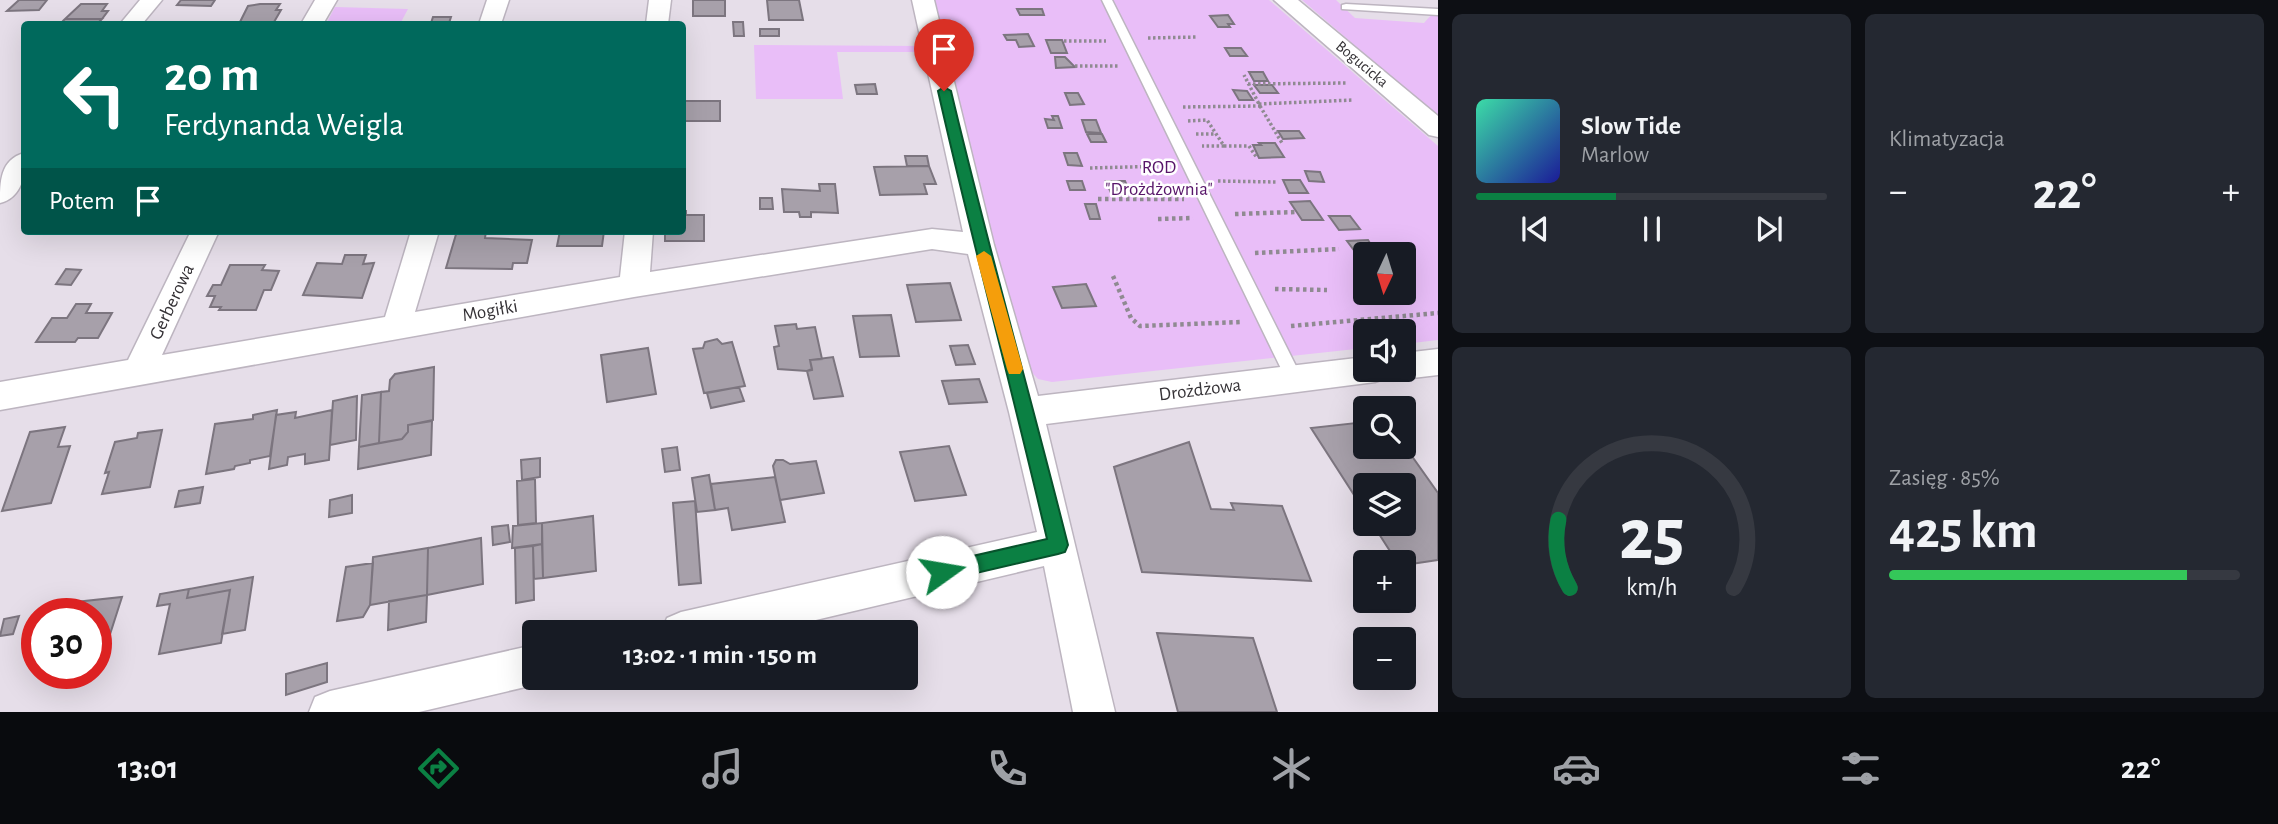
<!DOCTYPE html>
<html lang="pl">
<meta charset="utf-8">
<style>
:root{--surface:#171b24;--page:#242831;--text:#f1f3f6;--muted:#9ea1a6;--line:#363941;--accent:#0b8043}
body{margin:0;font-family:"Alegreya Sans",sans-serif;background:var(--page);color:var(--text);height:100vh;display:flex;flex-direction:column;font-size:26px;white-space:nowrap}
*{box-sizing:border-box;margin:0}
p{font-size:23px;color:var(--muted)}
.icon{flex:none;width:38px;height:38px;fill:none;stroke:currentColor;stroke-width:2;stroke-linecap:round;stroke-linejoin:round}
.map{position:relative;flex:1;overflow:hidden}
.drawer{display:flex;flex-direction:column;gap:14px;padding:14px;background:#0d0f14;width:840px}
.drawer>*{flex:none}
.top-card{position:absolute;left:21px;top:21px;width:665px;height:214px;border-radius:7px;box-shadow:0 7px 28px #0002;background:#00695c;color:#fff;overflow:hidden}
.needle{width:46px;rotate:184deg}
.buttons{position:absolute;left:1353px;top:242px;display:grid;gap:14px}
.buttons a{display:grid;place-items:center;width:63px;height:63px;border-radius:7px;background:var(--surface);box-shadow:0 7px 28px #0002;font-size:35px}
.speed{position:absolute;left:21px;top:598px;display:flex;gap:14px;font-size:35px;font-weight:700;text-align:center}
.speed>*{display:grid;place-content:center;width:91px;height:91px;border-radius:50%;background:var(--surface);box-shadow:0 7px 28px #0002;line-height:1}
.speed .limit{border:10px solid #d22;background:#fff;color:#111}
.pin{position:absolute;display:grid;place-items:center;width:60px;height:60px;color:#fff;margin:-72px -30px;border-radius:50% 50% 50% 0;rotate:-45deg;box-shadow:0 0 7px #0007}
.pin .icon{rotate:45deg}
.me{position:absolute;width:77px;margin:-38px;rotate:77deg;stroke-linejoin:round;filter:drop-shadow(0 0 5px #0008)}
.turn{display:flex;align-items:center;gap:24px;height:147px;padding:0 28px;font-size:32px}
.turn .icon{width:91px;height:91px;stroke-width:2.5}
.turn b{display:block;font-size:49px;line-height:60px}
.then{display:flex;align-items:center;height:66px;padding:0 28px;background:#0003;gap:14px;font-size:26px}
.big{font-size:52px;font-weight:700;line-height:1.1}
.drawer .tile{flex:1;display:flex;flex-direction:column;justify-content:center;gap:10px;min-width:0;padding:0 24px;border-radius:10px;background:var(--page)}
.drawer .dial{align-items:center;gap:0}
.dial svg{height:182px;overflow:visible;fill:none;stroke:var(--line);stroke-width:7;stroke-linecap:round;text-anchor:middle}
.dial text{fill:var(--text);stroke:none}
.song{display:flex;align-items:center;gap:21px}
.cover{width:84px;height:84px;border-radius:10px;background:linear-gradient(135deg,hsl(160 70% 55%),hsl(240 70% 35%))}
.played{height:7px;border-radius:4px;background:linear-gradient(90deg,var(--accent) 40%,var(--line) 40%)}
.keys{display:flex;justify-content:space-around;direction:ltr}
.heat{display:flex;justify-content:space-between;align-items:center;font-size:38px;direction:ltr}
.charge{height:10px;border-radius:5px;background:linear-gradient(90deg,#34c759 85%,var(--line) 0)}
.drawer .tiles{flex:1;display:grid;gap:14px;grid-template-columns:repeat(2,1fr)}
.trip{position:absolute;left:522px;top:620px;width:396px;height:70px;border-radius:7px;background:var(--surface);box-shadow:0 7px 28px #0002;font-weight:700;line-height:70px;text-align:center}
.dock{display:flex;height:112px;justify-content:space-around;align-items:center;background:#090b0e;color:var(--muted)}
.dock .icon{width:49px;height:49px}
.dock .selected{color:var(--accent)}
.dock b{font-size:32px;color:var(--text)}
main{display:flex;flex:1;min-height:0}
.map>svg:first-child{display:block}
</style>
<main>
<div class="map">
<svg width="1438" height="712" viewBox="0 0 1438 712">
<rect width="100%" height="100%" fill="#e6dee9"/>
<!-- green -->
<path fill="#e9bef8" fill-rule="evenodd" d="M929,0H1269L1438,146V340L1404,344V331H1365V348L1052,382L1038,379L1023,363ZM1365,254H1404V292H1365Z
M1302,0H1336L1355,18L1424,23L1432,14L1438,15V117Z
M335,7L408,9L400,24H326Z
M754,45L923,46L925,52H837L843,99H756Z"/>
<!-- building -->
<path fill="#a7a0aa" stroke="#7c757f" stroke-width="2" d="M19,0H47L39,10L7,11Z
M181,0H215L211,6L177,5Z
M693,0H725V16H693Z
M767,0H799L803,20H769Z
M81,4H107L102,11H108L102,19H65Z
M260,4H280L276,10H281L274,22L239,24L248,6Z
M1017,9H1042L1044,15H1020Z
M1228,15L1234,24H1228L1230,27H1218L1210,16Z
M433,17H451L449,23H466L416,24L431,23Z
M65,19H102L97,24H60Z
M733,22H743L744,36H734Z
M760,29H779V36H760Z
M1028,34L1034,46L1019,47L1016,40H1007L1004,35Z
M1046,40H1062L1067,53H1051Z
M1225,48H1241L1247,56H1230Z
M1055,57H1065L1075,67L1056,68Z
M1249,72H1263L1268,81H1254Z
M875,84L877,94H857L855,85Z
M1254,85H1272L1278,93H1260Z
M1233,90L1247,91L1253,100H1239Z
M1065,93H1078L1084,104L1070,105Z
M682,101H720V121H682Z
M1052,116H1058L1062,128H1048L1045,119L1054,120Z
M1082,120H1096L1101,133L1086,132Z
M1278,131H1299L1304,138L1283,139Z
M1087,134H1102L1106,142H1091Z
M1259,143H1275L1284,157L1259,158L1253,145H1261Z
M1064,153H1077L1082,166L1068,165Z
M905,156H927L929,166H907Z
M929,166L936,184H924L927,194L880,195L874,167Z
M1305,171L1320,172L1324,182L1309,181Z
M1283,180H1300L1308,193H1289Z
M1067,181H1082L1085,190H1070Z
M1106,181H1125L1130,193H1111Z
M819,184H835L838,213L811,212V217H800L799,212H784L782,189L820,191Z
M760,198H772L773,209H760Z
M1310,201L1323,220H1302L1290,202Z
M1085,204H1096L1100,219H1090Z
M682,211H686V215H704V241H665V231H682Z
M1329,216H1350L1360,229L1339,230Z
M457,231H486L485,238L532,240L527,263H513L512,269L446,268Z
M560,231H604L602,246H557Z
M1368,240L1376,253H1356L1347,241Z
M345,255H366L363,264L374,263L362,298L303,295L317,263L342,264Z
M230,265H265L262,270L279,271L271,290H264L256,310H219L221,307H210L215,296H207L213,285H221Z
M66,269L81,270L71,285L56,284Z
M950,283L961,320L916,322L907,285Z
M1086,284L1096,306L1062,308L1053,287Z
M76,304H91L86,313H112L98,338H78L75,342H36L52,318H67Z
M891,315L899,356L860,357L853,316Z
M796,324L797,329L815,327L822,359L810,360L812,369L807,371L778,369L774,347L779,346L775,326Z
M717,339L722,344L732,342L745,386L704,393L693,349L703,348L705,342Z
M968,345L975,364L956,365L950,346Z
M648,348L656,394L607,402L601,355Z
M833,357L843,396L814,399L807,371L812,370L810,360Z
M434,367L433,420L408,425V432L402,439L379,443L381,392L389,391L390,380L395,374Z
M979,379L987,402L949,404L942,381Z
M739,387L744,401L711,408L707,393Z
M381,392L379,443L359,447L362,395Z
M357,396L356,440L330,445L333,401Z
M277,410L270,456L250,460V463L235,466L234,469L206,474L215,424L253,419V415Z
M332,410L329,460L305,464V454L288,457L287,465L269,469L276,415L296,412L295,418Z
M432,421L431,455L358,469L359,447L402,439L408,432V425Z
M1365,422V446L1404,445L1438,493V560L1404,565V562H1397L1372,523H1404V485H1365V512L1311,428Z
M65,427L58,447L70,446L51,503L2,511L30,432Z
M162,430L150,487L102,494L109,472L105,473L115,442L137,438L138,433Z
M1189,442L1211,509L1234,510L1231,503L1282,506L1311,581L1142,572L1114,467Z
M949,446L966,495L915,501L900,452Z
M677,447L680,470L665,472L662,449Z
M540,458V477L522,480L521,460Z
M776,460H783L790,464L816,461L824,493L780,500L773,466Z
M709,475L715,510L697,512L692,478Z
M775,477L785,522L732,530L728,508L715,510L711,484Z
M535,479L536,523L518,525L517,481Z
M203,487L200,503L175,507L179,491Z
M352,495V513L329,517L330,500Z
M695,501L701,583L679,585L673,503Z
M593,516L596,571L543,578L542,523Z
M542,523V544L512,548L513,526Z
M508,525L510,542L493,545L492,527Z
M481,538L483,584L427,595L428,548Z
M542,544L543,578L534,579L533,546Z
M533,546L534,600L516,603L515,548Z
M428,548L427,595L370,605L373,557Z
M373,563L370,605L363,617L337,621L346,567Z
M253,577L245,630L222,634L230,590L187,598L189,589Z
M189,589L187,598L230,590L221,643L159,654L170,604L157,606L160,594Z
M427,595L426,622L388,630L389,601Z
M122,597L103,656L96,657V614H53L57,604Z
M19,616L13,634L0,636L4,619Z
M1157,633L1253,638L1277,712H1178Z
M327,663V682L286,695V674Z"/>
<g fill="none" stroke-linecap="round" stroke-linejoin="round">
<defs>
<path id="lane" d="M1102,0H1112L1302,378L1300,383H1288Z
M1346,4L1438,9V15L1342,9V5Z"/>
<path id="street" d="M140,0H162L142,24H120Z
M315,0H337L323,24H301Z
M487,0H509L501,24H479Z
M649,0H671L668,24H646Z
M912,0H934L994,245L1038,396L1365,357V369H1404V353L1438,349V375L1404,379L1393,375L1390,370L1386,378L1375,382L1046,424L1115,712H1073L1044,566L765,632H661L667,618L681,612L1037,532L1009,412L968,254L932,249L634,297L0,410V382L128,360L191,231H219L162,355L385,317L411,231H439L415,312L620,277L625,231H653L650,272L932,229L963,232Z
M1274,0H1298L1438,116V137L1429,135Z
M24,153C26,173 23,197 0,203C0,182 0,160 24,153Z
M534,645V677H549L534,685L419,712H309L315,697L330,691Z"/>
</defs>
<!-- lane casing -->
<use href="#lane" stroke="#bdb5c0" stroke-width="3"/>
<!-- street casing -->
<use href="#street" stroke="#bdb5c0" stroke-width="3"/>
<!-- path-far2 -->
<path stroke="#8f8a91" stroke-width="3.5" stroke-dasharray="2.5 2.5" stroke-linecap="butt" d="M1148,38L1198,37
M1064,41H1106
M1075,66H1118
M1248,84L1346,83
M1259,104L1353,100
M1260,106L1282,143
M1183,107L1260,106L1244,75
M1188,121L1207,120L1224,146H1202
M1196,134H1215
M1224,146H1249L1257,158
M1090,168L1167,166
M1218,181L1277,182"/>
<!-- path-far1 -->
<path stroke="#8f8a91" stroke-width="4.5" stroke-dasharray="3.5 3.5" stroke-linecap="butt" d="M1098,199H1184
M1235,214L1296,212
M1158,219L1193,218
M1255,253L1339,249
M1113,276L1131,318L1140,326L1241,322
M1275,289L1327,290
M1291,326L1438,313"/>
<!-- path -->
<path stroke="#8f8a91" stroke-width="5" stroke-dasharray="4.5 4.5" stroke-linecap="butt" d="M562,682L583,677"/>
<!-- lane -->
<use href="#lane" fill="#fff" fill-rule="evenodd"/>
<!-- street -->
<use href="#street" fill="#fff" fill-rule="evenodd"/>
</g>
<!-- route -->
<path fill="#0b8043" stroke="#07532c" stroke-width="2" d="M944,87L951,91C987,243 1030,394 1068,545L1065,552L1058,554L942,581L935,578L933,572L935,565L942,563L1047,539C1012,389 972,241 938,91Z"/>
<!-- slow -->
<path fill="#f59e0b" d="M984,251L991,256L1023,369L1020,374H1009L1007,369L976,256Z"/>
<g text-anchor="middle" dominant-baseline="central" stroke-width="5" stroke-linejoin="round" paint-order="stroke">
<!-- far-street labels -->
<g font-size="16" fill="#353236" stroke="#fff">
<text transform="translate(1362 64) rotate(40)">Bogucicka</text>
</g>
<!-- park labels -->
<g font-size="19" fill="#571569" stroke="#fff">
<text x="1159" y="167">ROD<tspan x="1159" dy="22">"Drożdżownia"</tspan></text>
</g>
<!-- street labels -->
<g font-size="19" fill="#353236" stroke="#fff">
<text transform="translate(172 302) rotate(-65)">Gerberowa</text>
<text transform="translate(490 311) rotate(-10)">Mogiłki</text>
<text transform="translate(1200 390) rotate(-7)">Drożdżowa</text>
</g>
</g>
</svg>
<div class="buttons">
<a><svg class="needle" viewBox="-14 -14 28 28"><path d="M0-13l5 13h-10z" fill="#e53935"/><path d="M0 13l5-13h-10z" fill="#9ea1a6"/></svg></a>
<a><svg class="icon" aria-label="sound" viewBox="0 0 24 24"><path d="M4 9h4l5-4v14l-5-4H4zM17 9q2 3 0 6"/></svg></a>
<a><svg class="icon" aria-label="search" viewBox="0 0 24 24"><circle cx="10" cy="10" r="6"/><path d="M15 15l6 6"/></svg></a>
<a><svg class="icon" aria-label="layers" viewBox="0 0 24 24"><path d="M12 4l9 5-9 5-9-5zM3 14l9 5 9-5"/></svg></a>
<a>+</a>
<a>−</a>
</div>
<div class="speed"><div class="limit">30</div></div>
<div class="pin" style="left:944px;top:91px;background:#d93025"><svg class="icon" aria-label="arrive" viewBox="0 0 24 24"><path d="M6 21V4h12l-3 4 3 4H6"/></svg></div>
<svg class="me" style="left:942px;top:572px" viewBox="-20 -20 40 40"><circle r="19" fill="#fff"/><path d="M0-13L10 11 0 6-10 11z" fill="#0b8043"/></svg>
<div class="trip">13:02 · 1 min · 150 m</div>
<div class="top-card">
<div class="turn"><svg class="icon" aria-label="left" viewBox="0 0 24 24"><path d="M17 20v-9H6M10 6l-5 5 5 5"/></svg><div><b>20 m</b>Ferdynanda Weigla</div></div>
<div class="then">Potem<svg class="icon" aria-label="arrive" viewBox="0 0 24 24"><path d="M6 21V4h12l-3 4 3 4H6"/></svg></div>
</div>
</div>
<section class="drawer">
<div class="tiles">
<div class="tile">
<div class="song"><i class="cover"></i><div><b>Slow Tide</b><p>Marlow</p></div></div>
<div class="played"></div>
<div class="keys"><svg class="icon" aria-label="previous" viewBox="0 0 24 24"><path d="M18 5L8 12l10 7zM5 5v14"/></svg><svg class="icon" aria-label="pause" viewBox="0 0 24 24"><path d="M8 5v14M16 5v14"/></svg><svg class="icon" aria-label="next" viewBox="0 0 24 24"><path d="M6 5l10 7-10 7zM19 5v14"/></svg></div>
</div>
<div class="tile"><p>Klimatyzacja</p>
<div class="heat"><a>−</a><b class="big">22°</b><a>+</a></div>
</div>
<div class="tile dial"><svg viewBox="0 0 100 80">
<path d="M14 69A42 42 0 1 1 86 69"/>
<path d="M14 69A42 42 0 0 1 9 39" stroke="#0b8043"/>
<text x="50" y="56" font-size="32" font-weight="700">25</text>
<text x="50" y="72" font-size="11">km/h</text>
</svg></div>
<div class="tile"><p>Zasięg · 85%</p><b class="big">425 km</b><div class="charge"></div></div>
</div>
</section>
</main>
<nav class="dock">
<b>13:01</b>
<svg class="icon selected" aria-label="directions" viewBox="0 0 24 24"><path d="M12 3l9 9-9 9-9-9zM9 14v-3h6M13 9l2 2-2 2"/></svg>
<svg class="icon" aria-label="music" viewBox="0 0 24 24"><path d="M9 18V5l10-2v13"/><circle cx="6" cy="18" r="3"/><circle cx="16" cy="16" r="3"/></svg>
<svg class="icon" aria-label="phone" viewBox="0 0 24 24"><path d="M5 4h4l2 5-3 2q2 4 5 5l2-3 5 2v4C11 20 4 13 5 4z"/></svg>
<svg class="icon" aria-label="climate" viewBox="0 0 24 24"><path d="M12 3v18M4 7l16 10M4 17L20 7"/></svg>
<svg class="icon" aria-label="car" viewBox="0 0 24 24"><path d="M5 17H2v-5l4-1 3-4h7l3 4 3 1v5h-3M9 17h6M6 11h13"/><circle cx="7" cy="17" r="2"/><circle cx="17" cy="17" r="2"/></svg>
<svg class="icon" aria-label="filters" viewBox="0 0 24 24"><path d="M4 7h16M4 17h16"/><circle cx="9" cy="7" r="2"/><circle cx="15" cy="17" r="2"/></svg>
<b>22°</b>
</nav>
